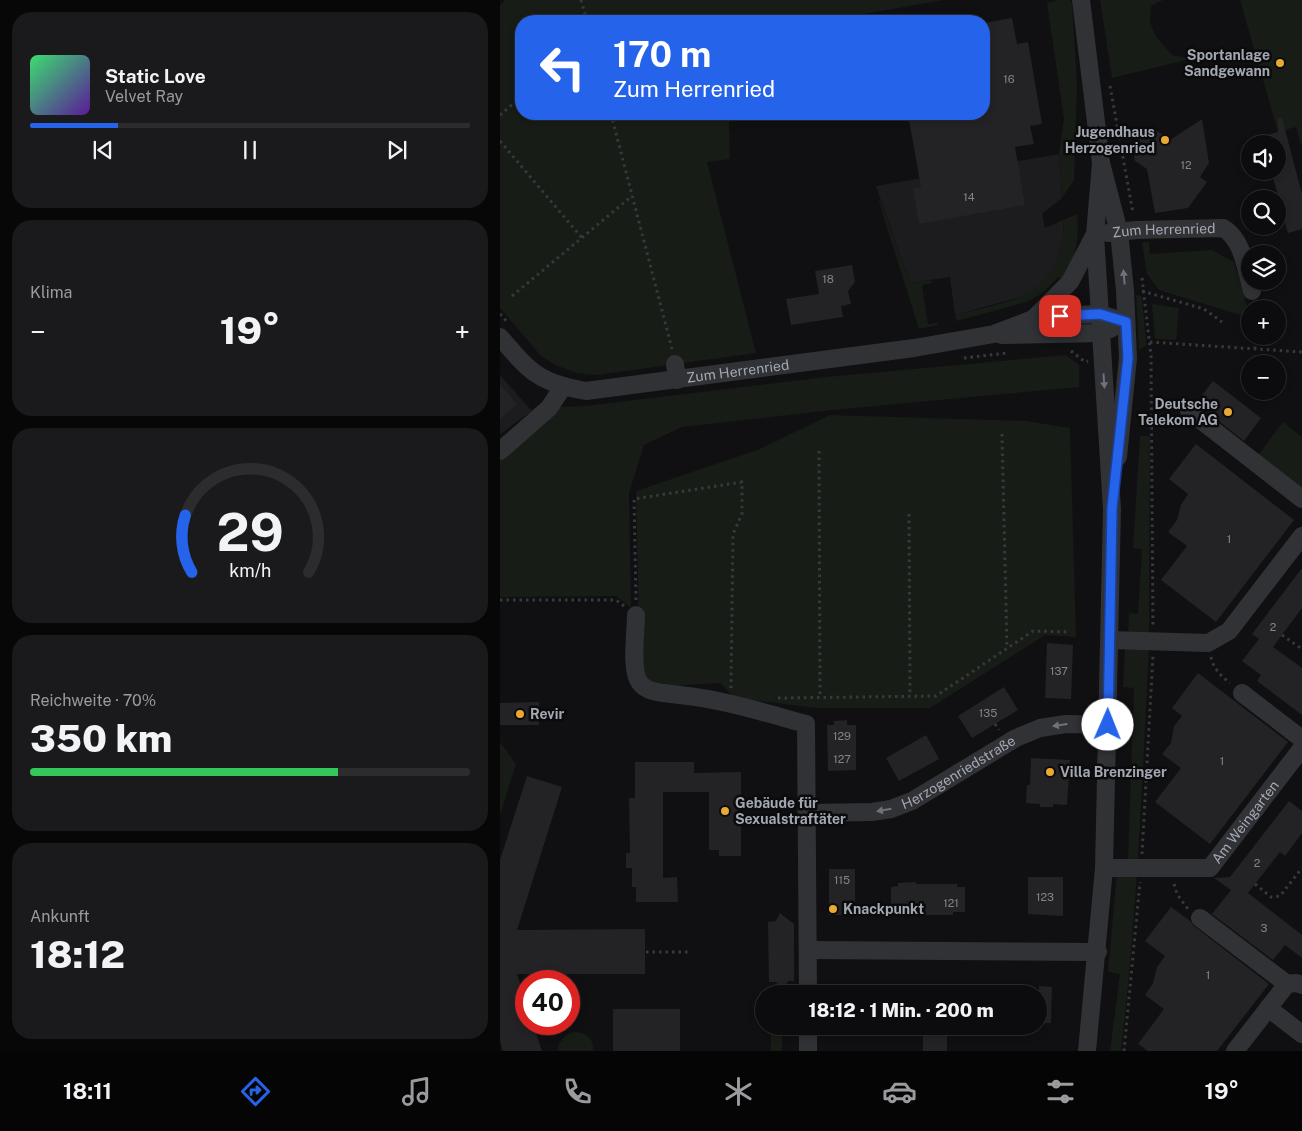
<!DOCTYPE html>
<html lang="de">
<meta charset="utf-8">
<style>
:root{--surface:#0c0c0e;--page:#1a1a1c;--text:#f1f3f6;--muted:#9a9b9e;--line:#2c2c2e;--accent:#2563eb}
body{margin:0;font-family:"Public Sans",sans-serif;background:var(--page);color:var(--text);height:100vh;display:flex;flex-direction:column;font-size:19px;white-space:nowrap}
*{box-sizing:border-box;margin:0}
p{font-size:16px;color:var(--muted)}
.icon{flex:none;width:28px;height:28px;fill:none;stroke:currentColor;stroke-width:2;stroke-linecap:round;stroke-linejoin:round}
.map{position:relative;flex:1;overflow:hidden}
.panel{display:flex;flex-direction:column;gap:12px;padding:12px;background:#070708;width:500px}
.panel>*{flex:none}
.guide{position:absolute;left:15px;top:15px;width:475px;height:105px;border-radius:20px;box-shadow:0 2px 8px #0003,0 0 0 1px var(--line);background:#2563eb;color:#fff;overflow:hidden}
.controls{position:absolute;left:741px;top:135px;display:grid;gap:10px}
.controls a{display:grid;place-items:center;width:45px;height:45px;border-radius:50%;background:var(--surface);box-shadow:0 2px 8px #0003,0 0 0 1px var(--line);font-size:25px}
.speed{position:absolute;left:15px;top:970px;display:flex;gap:10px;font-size:25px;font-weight:700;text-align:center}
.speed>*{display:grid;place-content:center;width:65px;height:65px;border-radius:50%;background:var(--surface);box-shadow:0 2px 8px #0003,0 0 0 1px var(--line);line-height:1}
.speed .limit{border:8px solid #d22;background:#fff;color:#111}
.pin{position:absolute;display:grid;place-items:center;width:42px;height:42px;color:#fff;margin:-21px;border-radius:10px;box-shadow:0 2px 8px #0006}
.me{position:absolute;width:55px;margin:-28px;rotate:1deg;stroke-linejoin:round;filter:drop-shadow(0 0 4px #0008)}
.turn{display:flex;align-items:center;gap:18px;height:105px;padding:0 15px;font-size:22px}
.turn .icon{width:65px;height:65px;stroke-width:2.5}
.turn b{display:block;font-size:35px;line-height:42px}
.big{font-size:38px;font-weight:800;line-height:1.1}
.panel .widget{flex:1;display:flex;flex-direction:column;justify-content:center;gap:8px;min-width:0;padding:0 18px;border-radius:20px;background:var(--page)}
.panel .dial{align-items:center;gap:0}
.dial svg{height:130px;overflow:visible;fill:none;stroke:var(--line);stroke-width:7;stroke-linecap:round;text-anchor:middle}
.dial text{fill:var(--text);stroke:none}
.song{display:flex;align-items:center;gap:15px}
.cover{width:60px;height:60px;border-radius:8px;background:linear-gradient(135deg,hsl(140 70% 55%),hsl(270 70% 35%))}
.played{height:5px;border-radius:2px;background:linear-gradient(90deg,var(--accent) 20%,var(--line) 20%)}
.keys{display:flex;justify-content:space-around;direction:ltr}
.heat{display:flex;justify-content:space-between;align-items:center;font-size:28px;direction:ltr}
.charge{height:8px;border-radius:4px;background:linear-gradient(90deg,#34c759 70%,var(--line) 0)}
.trip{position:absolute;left:255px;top:985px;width:292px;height:50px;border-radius:25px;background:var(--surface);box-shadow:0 2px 8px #0003,0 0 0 1px var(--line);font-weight:800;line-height:50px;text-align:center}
.tab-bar{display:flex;height:80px;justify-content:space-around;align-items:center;background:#050506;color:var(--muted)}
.tab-bar .icon{width:35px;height:35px}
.tab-bar .current{color:var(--accent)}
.tab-bar b{font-size:22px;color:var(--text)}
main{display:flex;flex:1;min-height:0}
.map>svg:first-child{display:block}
</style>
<main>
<section class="panel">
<div class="widget">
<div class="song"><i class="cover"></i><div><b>Static Love</b><p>Velvet Ray</p></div></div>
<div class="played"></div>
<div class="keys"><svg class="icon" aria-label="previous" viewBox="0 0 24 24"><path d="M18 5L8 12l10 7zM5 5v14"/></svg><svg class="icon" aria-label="pause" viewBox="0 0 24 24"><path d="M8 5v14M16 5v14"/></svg><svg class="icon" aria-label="next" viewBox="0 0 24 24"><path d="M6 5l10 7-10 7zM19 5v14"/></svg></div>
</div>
<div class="widget"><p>Klima</p>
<div class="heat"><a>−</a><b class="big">19°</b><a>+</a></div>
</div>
<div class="widget dial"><svg viewBox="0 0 100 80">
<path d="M14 69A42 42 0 1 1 86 69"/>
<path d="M14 69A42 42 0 0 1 10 34" stroke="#2563eb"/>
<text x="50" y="56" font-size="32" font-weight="700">29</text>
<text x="50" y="72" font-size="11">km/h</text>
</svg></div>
<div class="widget"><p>Reichweite · 70%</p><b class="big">350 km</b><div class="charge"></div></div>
<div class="widget"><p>Ankunft</p><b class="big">18:12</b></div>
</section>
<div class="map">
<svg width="802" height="1051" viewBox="0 0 802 1051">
<rect width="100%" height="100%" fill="#101012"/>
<!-- built -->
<path fill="#1c1c1e" d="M559,154L562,198L542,214L545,228L563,220V240L557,261L551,274L537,289L521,297L455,315L450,277L410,283L376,186Z
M0,375L32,411L0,434Z"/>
<!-- green -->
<path fill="#171c17" d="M5,0H444L324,21H21V114H232L229,125L230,159L207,162L256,353L97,375L77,373L55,365L41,356L0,308V5Z
M558,0H570L572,4L577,84L574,180L562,198L559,154L564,119L547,3Z
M600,0H663L651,6L650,23L657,38L672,55L690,59L612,78Z
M740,0H802V148L796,127L778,132Z
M380,199L410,283L431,280L432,283L422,285L428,324L438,323V325L419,329L379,202Z
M577,214C580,241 575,256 564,280L558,277L544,292L533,299L523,303L457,321L455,315C495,304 543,301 558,257C563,244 564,233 563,220Z
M642,242H649L650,254L712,250L734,262L747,306V312L743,315L737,314L659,290L647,274Z
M636,295L641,296L642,299L646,342V346L639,350Z
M652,304L679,308L676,340L655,339Z
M566,355L579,365V387L332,410L182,427L144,445L129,493L131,608L116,596L0,597V458L58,407L85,406L326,377Z
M330,415L526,421L570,428L576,637L545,635L430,708H318L235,698L220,683L154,687L140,671L136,491L260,449Z
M783,422L802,437V487L799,491L756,458Z
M640,436H650L649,636L628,635L629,613L638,614L642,549L633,548Z
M625,649L649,650C642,784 637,918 621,1051H610L620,974L608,972L618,861H628L634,688L623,687Z
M0,742L16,764L0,815Z
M271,1026H282V1051H271Z
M73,1032C86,1032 93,1038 94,1051H58C58,1041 64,1035 73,1032Z"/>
<!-- building -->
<path fill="#232326" d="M512,18L517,44L528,42L542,124L530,126L534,144L515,147L525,205L419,224L413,188L421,187L408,114H484V23Z
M778,118H782L802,194V229L788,233L782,213L778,214V195L771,171H778V144H751V140L778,132Z
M702,119L709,163L700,177L707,182L688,208L655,213L647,169L635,161L632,146L641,134L656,130L670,140Z
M352,265L355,282L348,291L351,304L341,306L343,317L291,325L286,299L319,294L315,271Z
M713,381L761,418L744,441L696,403Z
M0,384L17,404L0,419Z
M696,444L794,520L716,622L661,580L687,546L668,532L677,520L681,505L688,494L669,479Z
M802,568V608L773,647L802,668V715L757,681L761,675L742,661L759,639L752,634Z
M547,643L573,645L571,699L545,698Z
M698,673L788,742L710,844L655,802L681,768L662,754L671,743L674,726L682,716L672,708Z
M504,687L518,710L472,738L458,716Z
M39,702V725H0V703Z
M347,720V725H356V770L328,771L327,725H334V721Z
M426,735L439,759L399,781L386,758Z
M531,758L570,760L567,805L553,804V807H540V804L526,803L527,785H530Z
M135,762H194V773L241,772V856H219V850H209V792H163V878L177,877L178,902H136V887H132V868H126V853H130L129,798H135Z
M27,776L62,787L17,930L145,929V974H17L26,1001V1024H33L42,1051H3L0,1041V860Z
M789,801L802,811V833L785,856L780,852L748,893L802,935V958L785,945L773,960L712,914L731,890L714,878L730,877Z
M329,869H355V915H329Z
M528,877H563V916L528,914Z
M416,882V884H457V887H465V912H453V915H402V911H391V887L398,886V883Z
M671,907L690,921L694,926L769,984L717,1051H648L638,1044L664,1009L645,995L653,983L657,967L665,956L645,941Z
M280,913L294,924V981H288L283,992L276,982H269L268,922L276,921Z
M539,986L552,987L551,1023H539Z
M113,1009H180V1051H113Z
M423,1030H447V1051H423Z"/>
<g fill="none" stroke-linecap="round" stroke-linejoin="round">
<!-- path -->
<path stroke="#37393d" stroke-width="3" stroke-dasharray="2.5 4" stroke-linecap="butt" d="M81,0L87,21
M610,86L633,213
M111,114L172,349
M0,115L21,97
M0,141L82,238
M642,278L651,356L653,627
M642,291L704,309L722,322
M12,296L132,196
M0,314L8,323
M650,342L802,352
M755,349V336
M571,351L585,362L588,361
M464,358L508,353
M502,434L507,648
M319,451L320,698
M409,514L410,696
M0,600H116L124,606
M136,600L134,499L242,482V514L233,534L231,688
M782,635L802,649
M711,657C713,668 721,676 730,683
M278,698L436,696L533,631L570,632
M495,724L499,730
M642,854L653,655
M674,884L677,894L688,909
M755,884L771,897L780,896L802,868
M146,952H191
M624,1051L640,882"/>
<!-- minor -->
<g stroke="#313236" stroke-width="18">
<path d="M581,0L601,163L619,232L625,290L628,358L618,457"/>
<path id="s1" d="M608,233L636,230L723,228C743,239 746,270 752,291"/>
<path d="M533,319L570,282L594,236"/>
<path d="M502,335L601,333L612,328"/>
<path id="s2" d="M0,337C30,372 39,383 86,391L414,348L494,334L533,319L574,315L600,314L626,322"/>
<path d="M175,364L177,380"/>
<path d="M689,411L802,499"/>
<path d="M0,451L49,408L63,387"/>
<path d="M136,615C136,632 130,671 140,683C148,694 168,693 180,695C221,699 266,713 306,724L308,994"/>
<path d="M610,640L708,643L729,631L802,536"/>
<path d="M742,693L802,739"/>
<path id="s3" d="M307,813L372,812L391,809L412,801L516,738L540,728L566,724L609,725"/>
<path id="s4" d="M604,868H710L802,748"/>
<path d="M700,918L787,984"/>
<path d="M308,950L598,952"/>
<path d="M768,1008L802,1034"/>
<path d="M308,1026V1051"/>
<path d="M587,1051L604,868L612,509L595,235L601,163"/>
<path d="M735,1051L787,984L796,983L802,985"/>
</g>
</g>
<!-- one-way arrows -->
<defs><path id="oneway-solid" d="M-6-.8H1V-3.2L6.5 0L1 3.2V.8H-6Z" transform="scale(1.25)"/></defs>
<g fill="#6f727a">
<use href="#oneway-solid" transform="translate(624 277) rotate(-95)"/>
<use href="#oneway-solid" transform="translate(604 381) rotate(86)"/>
<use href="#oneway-solid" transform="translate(560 725) rotate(172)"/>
<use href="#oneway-solid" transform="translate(384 810) rotate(170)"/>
</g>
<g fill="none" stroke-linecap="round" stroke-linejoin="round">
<defs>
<path id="route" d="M560,316L600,314L626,322L628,358L612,508L608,725"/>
</defs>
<!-- route casing -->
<use href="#route" stroke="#184099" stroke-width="12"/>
<!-- route -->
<use href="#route" stroke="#2563eb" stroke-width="9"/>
</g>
<!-- markers -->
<g fill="#eaa930" stroke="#0b0b0c" stroke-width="2">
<circle cx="780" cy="63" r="5"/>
<circle cx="665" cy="140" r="5"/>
<circle cx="728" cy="412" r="5"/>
<circle cx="20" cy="714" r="5"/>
<circle cx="550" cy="772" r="5"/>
<circle cx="225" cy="811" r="5"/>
<circle cx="333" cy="909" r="5"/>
</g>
<g text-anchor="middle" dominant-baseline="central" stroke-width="5" stroke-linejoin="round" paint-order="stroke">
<!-- number labels -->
<g font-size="11" fill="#82858e">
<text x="509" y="79">16</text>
<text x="686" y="165">12</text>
<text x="469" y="197">14</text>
<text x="328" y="279">18</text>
<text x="729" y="539">1</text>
<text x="773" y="627">2</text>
<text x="559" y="671">137</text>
<text x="488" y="713">135</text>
<text x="342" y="736">129</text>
<text x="342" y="759">127</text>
<text x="722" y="761">1</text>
<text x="757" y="863">2</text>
<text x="342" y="880">115</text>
<text x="545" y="897">123</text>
<text x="451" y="903">121</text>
<text x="764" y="928">3</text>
<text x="708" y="975">1</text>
</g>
<!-- poi labels -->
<g font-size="14" font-weight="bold" fill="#a2a7b2" stroke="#0b0b0c" text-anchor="start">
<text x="770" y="55" text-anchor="end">Sportanlage<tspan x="770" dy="16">Sandgewann</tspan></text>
<text x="655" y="132" text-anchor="end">Jugendhaus<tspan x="655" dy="16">Herzogenried</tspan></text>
<text x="718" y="404" text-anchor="end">Deutsche<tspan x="718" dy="16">Telekom AG</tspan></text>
<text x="30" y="714">Revir</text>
<text x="560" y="772">Villa Brenzinger</text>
<text x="235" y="803">Gebäude für<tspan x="235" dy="16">Sexualstraftäter</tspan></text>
<text x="343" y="909">Knackpunkt</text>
</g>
<!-- street labels -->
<g font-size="14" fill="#a2a7b2" stroke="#0b0b0c">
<text stroke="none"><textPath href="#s1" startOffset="56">Zum Herrenried</textPath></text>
<text stroke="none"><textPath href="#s2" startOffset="258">Zum Herrenried</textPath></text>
<text stroke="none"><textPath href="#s3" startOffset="161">Herzogenriedstraße</textPath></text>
<text stroke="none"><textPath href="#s4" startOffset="164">Am Weingarten</textPath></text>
</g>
</g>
</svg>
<div class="controls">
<a><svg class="icon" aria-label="sound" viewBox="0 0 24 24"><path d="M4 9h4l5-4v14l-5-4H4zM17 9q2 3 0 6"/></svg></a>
<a><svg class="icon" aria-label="search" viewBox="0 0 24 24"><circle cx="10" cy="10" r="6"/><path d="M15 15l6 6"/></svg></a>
<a><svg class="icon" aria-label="layers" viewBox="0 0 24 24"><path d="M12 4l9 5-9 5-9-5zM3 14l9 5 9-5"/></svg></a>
<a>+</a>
<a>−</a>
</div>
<div class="speed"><div class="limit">40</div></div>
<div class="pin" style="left:560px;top:316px;background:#d93025"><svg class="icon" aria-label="arrive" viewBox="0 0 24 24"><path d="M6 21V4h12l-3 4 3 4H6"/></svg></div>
<svg class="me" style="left:608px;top:725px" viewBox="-20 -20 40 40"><circle r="19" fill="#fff"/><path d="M0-13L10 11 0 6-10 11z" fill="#2563eb"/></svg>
<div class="trip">18:12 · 1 Min. · 200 m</div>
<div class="guide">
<div class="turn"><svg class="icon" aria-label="left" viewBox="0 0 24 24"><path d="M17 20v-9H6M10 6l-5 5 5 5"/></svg><div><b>170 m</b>Zum Herrenried</div></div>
</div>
</div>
</main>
<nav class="tab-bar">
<b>18:11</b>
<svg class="icon current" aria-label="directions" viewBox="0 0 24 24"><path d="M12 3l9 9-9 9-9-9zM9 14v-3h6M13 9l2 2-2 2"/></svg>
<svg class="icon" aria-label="music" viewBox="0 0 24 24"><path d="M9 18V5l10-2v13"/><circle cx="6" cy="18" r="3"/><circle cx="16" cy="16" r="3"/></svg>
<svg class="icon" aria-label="phone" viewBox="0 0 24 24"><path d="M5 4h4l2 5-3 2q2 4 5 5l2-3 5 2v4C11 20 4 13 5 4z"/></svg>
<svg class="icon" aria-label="climate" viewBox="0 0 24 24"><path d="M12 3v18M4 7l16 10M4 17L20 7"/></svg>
<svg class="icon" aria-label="car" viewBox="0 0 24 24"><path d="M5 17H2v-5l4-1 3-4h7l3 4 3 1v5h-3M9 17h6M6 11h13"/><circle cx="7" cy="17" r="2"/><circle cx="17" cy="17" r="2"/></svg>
<svg class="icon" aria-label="filters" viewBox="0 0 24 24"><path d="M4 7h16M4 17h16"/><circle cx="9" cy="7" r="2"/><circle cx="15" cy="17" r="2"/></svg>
<b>19°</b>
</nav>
